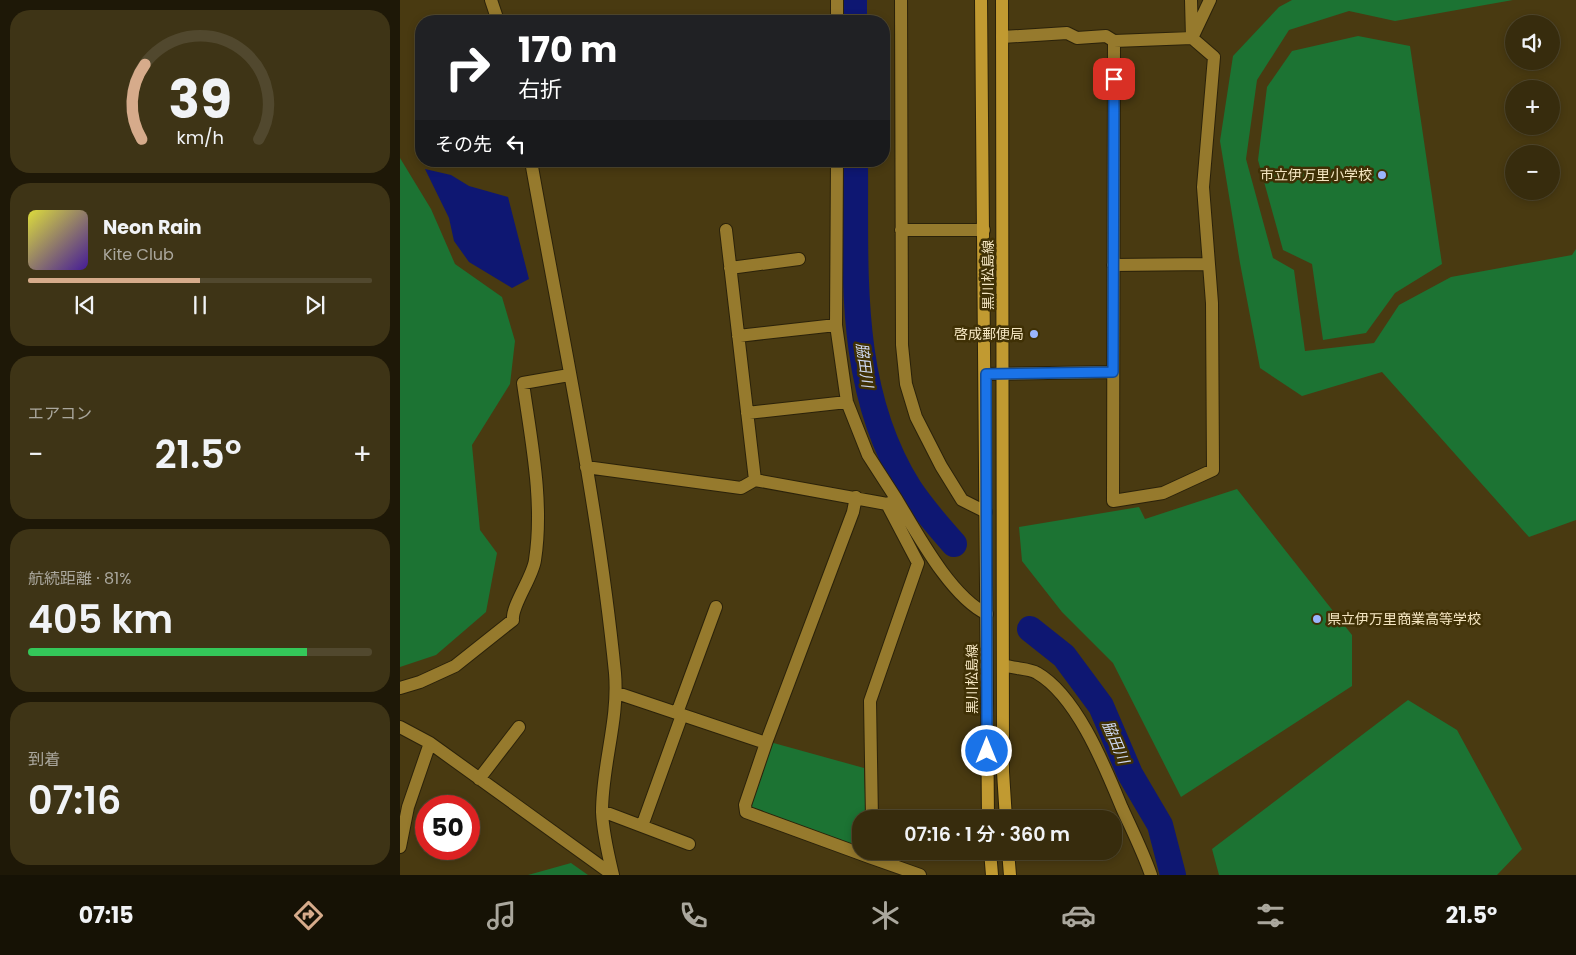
<!DOCTYPE html>
<html lang="ja">
<meta charset="utf-8">
<style>
:root{--surface:#372c0d;--page:#3e3416;--text:#f1f3f6;--muted:#aaa79d;--line:#51482e;--accent:#d6ab8b}
body{margin:0;font-family:Poppins,"Noto Sans JP",sans-serif;background:var(--page);color:var(--text);height:100vh;display:flex;flex-direction:column;font-size:19px;white-space:nowrap}
*{box-sizing:border-box;margin:0}
p{font-size:16px;color:var(--muted)}
.icon{flex:none;width:28px;height:28px;fill:none;stroke:currentColor;stroke-width:2;stroke-linecap:round;stroke-linejoin:round}
.map{position:relative;flex:1;overflow:hidden}
.sheet{display:flex;flex-direction:column;gap:10px;padding:10px;background:#1e1807;width:400px}
.sheet>*{flex:none}
.guide{position:absolute;left:15px;top:15px;width:475px;height:152px;border-radius:20px;box-shadow:0 2px 8px #0003,0 0 0 1px var(--line);background:#202124;color:#fff;overflow:hidden}
.fabs{position:absolute;left:1105px;top:15px;display:grid;gap:10px}
.fabs a{display:grid;place-items:center;width:55px;height:55px;border-radius:50%;background:var(--surface);box-shadow:0 2px 8px #0003,0 0 0 1px var(--line);font-size:25px}
.speed{position:absolute;left:15px;top:795px;display:flex;gap:10px;font-size:25px;font-weight:700;text-align:center}
.speed>*{display:grid;place-content:center;width:65px;height:65px;border-radius:50%;background:var(--surface);box-shadow:0 2px 8px #0003,0 0 0 1px var(--line);line-height:1}
.speed .limit{border:8px solid #d22;background:#fff;color:#111}
.pin{position:absolute;display:grid;place-items:center;width:42px;height:42px;color:#fff;margin:-21px;border-radius:10px;box-shadow:0 2px 8px #0006}
.me{position:absolute;width:55px;margin:-28px;rotate:0deg;stroke-linejoin:round;filter:drop-shadow(0 0 4px #0008)}
.turn{display:flex;align-items:center;gap:18px;height:105px;padding:0 20px;font-size:22px}
.turn .icon{width:65px;height:65px;stroke-width:2.5}
.turn b{display:block;font-size:35px;line-height:42px}
.then{display:flex;align-items:center;height:48px;padding:0 20px;background:#0003;gap:10px;font-size:19px}
.big{font-size:38px;font-weight:600;line-height:1.1}
.sheet .card{flex:1;display:flex;flex-direction:column;justify-content:center;gap:8px;min-width:0;padding:0 18px;border-radius:20px;background:var(--page)}
.sheet .dial{align-items:center;gap:0}
.dial svg{height:130px;overflow:visible;fill:none;stroke:var(--line);stroke-width:7;stroke-linecap:round;text-anchor:middle}
.dial text{fill:var(--text);stroke:none}
.song{display:flex;align-items:center;gap:15px}
.cover{width:60px;height:60px;border-radius:8px;background:linear-gradient(135deg,hsl(60 70% 55%),hsl(260 70% 35%))}
.played{height:5px;border-radius:2px;background:linear-gradient(90deg,var(--accent) 50%,var(--line) 50%)}
.keys{display:flex;justify-content:space-around;direction:ltr}
.heat{display:flex;justify-content:space-between;align-items:center;font-size:28px;direction:ltr}
.charge{height:8px;border-radius:4px;background:linear-gradient(90deg,#34c759 81%,var(--line) 0)}
.trip{position:absolute;left:452px;top:810px;width:270px;height:50px;border-radius:20px;background:var(--surface);box-shadow:0 2px 8px #0003,0 0 0 1px var(--line);font-weight:600;line-height:50px;text-align:center}
.tab-bar{display:flex;height:80px;justify-content:space-around;align-items:center;background:#161205;color:var(--muted)}
.tab-bar .icon{width:35px;height:35px}
.tab-bar .active{color:var(--accent)}
.tab-bar b{font-size:22px;color:var(--text)}
main{display:flex;flex:1;min-height:0}
.map>svg:first-child{display:block}
</style>
<main>
<section class="sheet">
<div class="card dial"><svg viewBox="0 0 100 80">
<path d="M14 69A42 42 0 1 1 86 69"/>
<path d="M14 69A42 42 0 0 1 16 23" stroke="#d6ab8b"/>
<text x="50" y="56" font-size="32" font-weight="700">39</text>
<text x="50" y="72" font-size="11">km/h</text>
</svg></div>
<div class="card">
<div class="song"><i class="cover"></i><div><b>Neon Rain</b><p>Kite Club</p></div></div>
<div class="played"></div>
<div class="keys"><svg class="icon" aria-label="previous" viewBox="0 0 24 24"><path d="M18 5L8 12l10 7zM5 5v14"/></svg><svg class="icon" aria-label="pause" viewBox="0 0 24 24"><path d="M8 5v14M16 5v14"/></svg><svg class="icon" aria-label="next" viewBox="0 0 24 24"><path d="M6 5l10 7-10 7zM19 5v14"/></svg></div>
</div>
<div class="card"><p>エアコン</p>
<div class="heat"><a>−</a><b class="big">21.5°</b><a>+</a></div>
</div>
<div class="card"><p>航続距離 · 81%</p><b class="big">405 km</b><div class="charge"></div></div>
<div class="card"><p>到着</p><b class="big">07:16</b></div>
</section>
<div class="map">
<svg width="1176" height="875" viewBox="0 0 1176 875">
<rect width="100%" height="100%" fill="#493a11"/>
<!-- green -->
<path fill="#1c7333" d="M892,0H1113L995,21L949,11L889,30L857,80L846,159L873,258L894,270L905,351L974,343L999,305L1051,277L1172,255L1176,249V520L1129,537L982,372L902,396L860,368L840,263L820,141L833,56L879,7Z
M958,36L1010,46L1042,264L995,293L966,333L923,340L912,264L883,250L858,160L867,87L892,51Z
M0,158L31,209L55,264L102,297L115,341L110,384L72,445L80,530L97,553L86,612L36,655L0,667Z
M837,489L952,635V686L781,797L713,663L662,612L622,561L619,527L739,507L745,519Z
M1008,700L1057,730L1122,849L1097,875H819L812,849Z
M370,742L464,768L466,819H461V848L350,808Z
M171,863L188,875H128Z"/>
<!-- water -->
<path fill="#0e1772" d="M25,169L51,175L69,186L108,197L129,279L112,288L69,262L54,241L49,218Z"/>
<g fill="none" stroke-linecap="round" stroke-linejoin="round">
<!-- river -->
<path stroke="#0e1772" stroke-width="26" d="M454,0V21
M455,161C456,272 447,389 509,488C522,508 538,526 554,544
M630,629L664,656L701,706L730,774L760,825L773,875"/>
<defs>
<path id="minor" d="M91,0L98,21
M437,0V21
M501,0L502,345L506,384L516,417L541,466L562,500L586,512
M791,0L792,38L714,41L713,501L763,493L813,470L812,303L803,187L814,57L792,38L810,0
M602,37L667,33L677,38L706,36L714,41
M131,161C161,331 198,501 215,673C219,720 202,765 202,812C203,834 208,854 213,875
M437,161L436,325L447,402L468,455L497,500L487,504
M326,230L355,480
M501,230H584
M713,265L809,264
M330,268L399,259
M338,336L436,325
M586,374L713,372
M347,413L447,402
M186,467L341,488L355,480L487,504L518,563L470,701L472,819
M456,497L453,512L366,743L345,805L346,812L472,858
M497,500C518,535 551,597 587,614
M604,665C614,669 629,668 637,673C677,696 705,767 722,808C732,830 743,852 751,875
M0,688L20,682L55,666L113,620C111,606 133,577 135,560C144,502 131,440 123,383L169,375
M217,693L366,743
M277,713L316,607
M0,727L30,743L213,875
M79,779L119,727
M202,811L289,844
M242,826L282,715
M0,847L8,807L30,743
M472,851V858L520,875"/>
<path id="major" d="M581,0L588,819
M602,0L603,772L606,819
M590,851L592,875
M608,851L610,875"/>
</defs>
<!-- minor casing -->
<use href="#minor" stroke="#2b220a" stroke-width="14"/>
<!-- major casing -->
<use href="#major" stroke="#2b220a" stroke-width="14"/>
<!-- minor -->
<use href="#minor" stroke="#967a2d" stroke-width="12"/>
<!-- major -->
<use href="#major" stroke="#c19a31" stroke-width="12"/>
</g>
<g fill="none" stroke-linecap="round" stroke-linejoin="round">
<defs>
<path id="route" d="M587,751L586,374L713,372L714,79"/>
</defs>
<!-- route casing -->
<use href="#route" stroke="#114b97" stroke-width="12"/>
<!-- route -->
<use href="#route" stroke="#1a73e8" stroke-width="9"/>
</g>
<!-- markers -->
<g fill="#9ab5fd" stroke="#3f3005" stroke-width="2">
<circle cx="982" cy="175" r="5"/>
<circle cx="634" cy="334" r="5"/>
<circle cx="917" cy="619" r="5"/>
</g>
<g text-anchor="middle" dominant-baseline="central" stroke-width="5" stroke-linejoin="round" paint-order="stroke">
<!-- poi labels -->
<g font-size="14" fill="#f5e6c2" stroke="#3f3005" text-anchor="end">
<text x="972" y="175">市立伊万里小学校</text>
<text x="624" y="334">啓成郵便局</text>
<text x="927" y="619" text-anchor="start">県立伊万里商業高等学校</text>
</g>
<!-- street labels -->
<g font-size="14" fill="#f5e6c2" stroke="#3f3005">
<text transform="translate(588 275) rotate(-90)">黒川松島線</text>
<text transform="translate(572 679) rotate(-90)">黒川松島線</text>
</g>
<!-- water labels -->
<g font-size="15" font-style="italic" fill="#ced8f1" stroke="#3f3005">
<text transform="translate(465 365) rotate(82)">脇田川</text>
<text transform="translate(716 742) rotate(67)">脇田川</text>
</g>
</g>
</svg>
<div class="fabs">
<a><svg class="icon" aria-label="sound" viewBox="0 0 24 24"><path d="M4 9h4l5-4v14l-5-4H4zM17 9q2 3 0 6"/></svg></a>
<a>+</a>
<a>−</a>
</div>
<div class="speed"><div class="limit">50</div></div>
<div class="pin" style="left:714px;top:79px;background:#d93025"><svg class="icon" aria-label="arrive" viewBox="0 0 24 24"><path d="M6 21V4h12l-3 4 3 4H6"/></svg></div>
<svg class="me" style="left:587px;top:751px" viewBox="-20 -20 40 40"><circle r="17" fill="#1a73e8" stroke="#fff" stroke-width="3"/><path d="M0-11L8 9 0 5-8 9z" fill="#fff"/></svg>
<div class="trip">07:16 · 1 分 · 360 m</div>
<div class="guide">
<div class="turn"><svg class="icon" aria-label="right" viewBox="0 0 24 24"><path d="M7 20v-9h11M14 6l5 5-5 5"/></svg><div><b>170 m</b>右折</div></div>
<div class="then">その先<svg class="icon" aria-label="left" viewBox="0 0 24 24"><path d="M17 20v-9H6M10 6l-5 5 5 5"/></svg></div>
</div>
</div>
</main>
<nav class="tab-bar">
<b>07:15</b>
<svg class="icon active" aria-label="directions" viewBox="0 0 24 24"><path d="M12 3l9 9-9 9-9-9zM9 14v-3h6M13 9l2 2-2 2"/></svg>
<svg class="icon" aria-label="music" viewBox="0 0 24 24"><path d="M9 18V5l10-2v13"/><circle cx="6" cy="18" r="3"/><circle cx="16" cy="16" r="3"/></svg>
<svg class="icon" aria-label="phone" viewBox="0 0 24 24"><path d="M5 4h4l2 5-3 2q2 4 5 5l2-3 5 2v4C11 20 4 13 5 4z"/></svg>
<svg class="icon" aria-label="climate" viewBox="0 0 24 24"><path d="M12 3v18M4 7l16 10M4 17L20 7"/></svg>
<svg class="icon" aria-label="car" viewBox="0 0 24 24"><path d="M5 17H2v-5l4-1 3-4h7l3 4 3 1v5h-3M9 17h6M6 11h13"/><circle cx="7" cy="17" r="2"/><circle cx="17" cy="17" r="2"/></svg>
<svg class="icon" aria-label="filters" viewBox="0 0 24 24"><path d="M4 7h16M4 17h16"/><circle cx="9" cy="7" r="2"/><circle cx="15" cy="17" r="2"/></svg>
<b>21.5°</b>
</nav>
